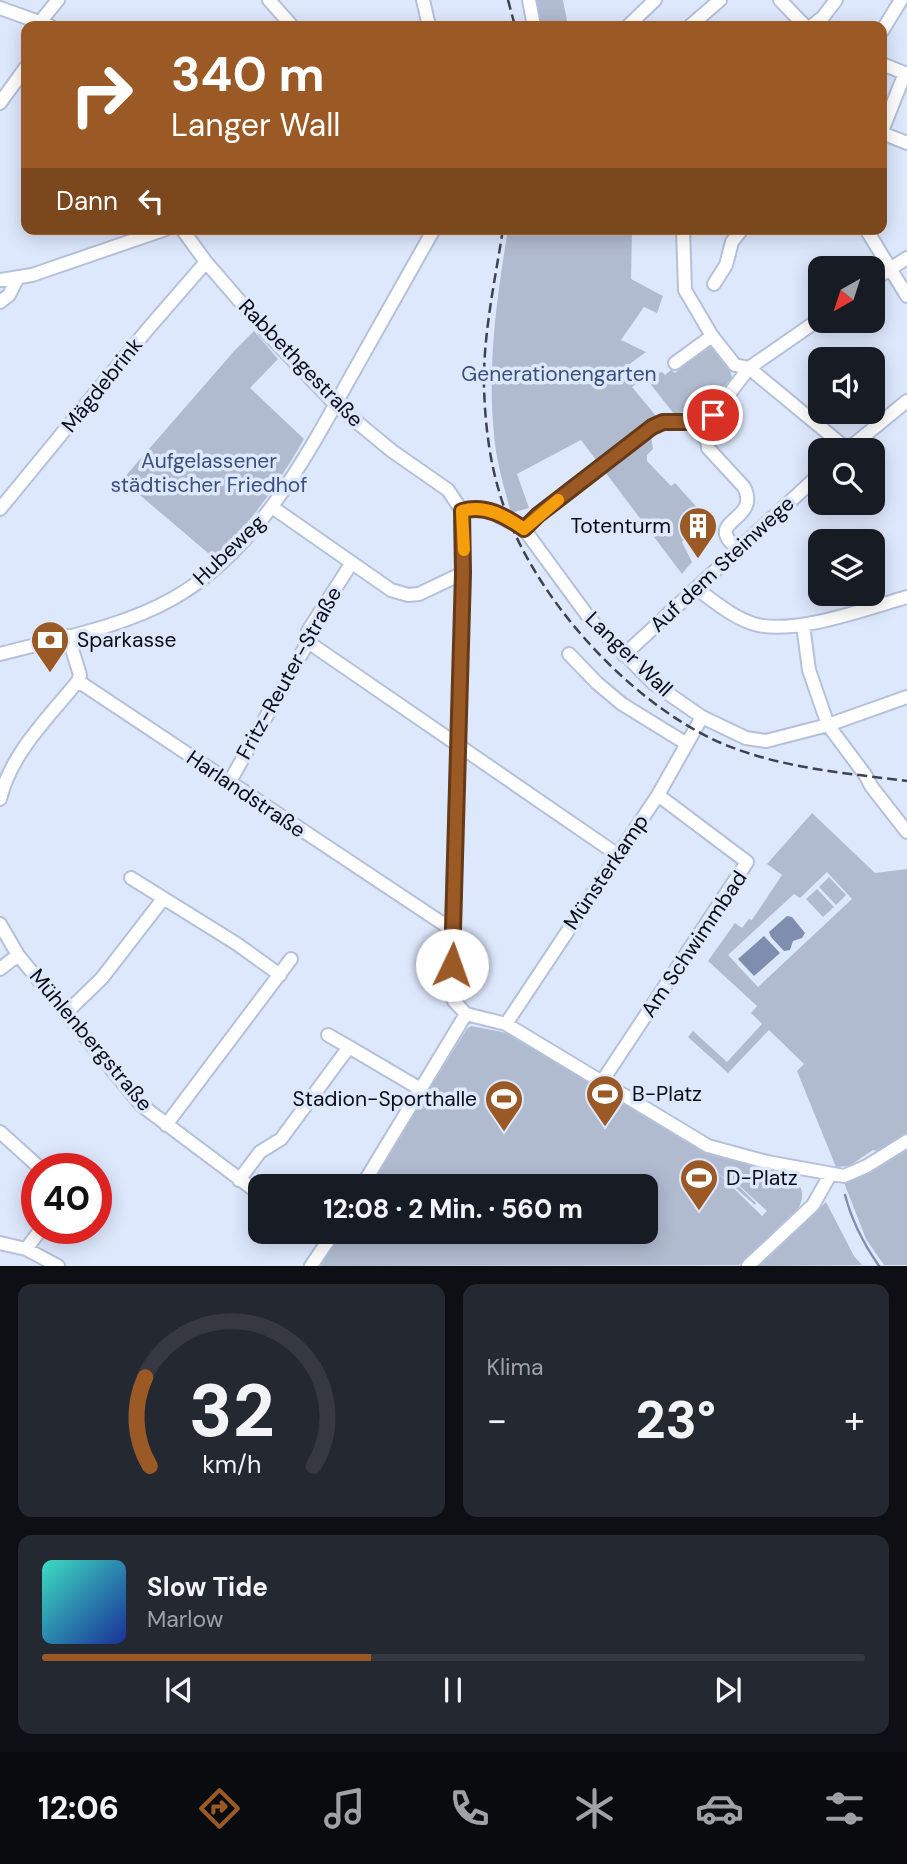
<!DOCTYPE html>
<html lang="de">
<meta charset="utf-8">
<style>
:root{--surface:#171b24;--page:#242831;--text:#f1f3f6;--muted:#9ea1a6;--line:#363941;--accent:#9a5925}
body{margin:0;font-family:"DM Sans",sans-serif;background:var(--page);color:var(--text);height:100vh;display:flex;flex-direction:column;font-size:26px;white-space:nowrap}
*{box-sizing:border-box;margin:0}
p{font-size:23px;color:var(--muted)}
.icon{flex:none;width:38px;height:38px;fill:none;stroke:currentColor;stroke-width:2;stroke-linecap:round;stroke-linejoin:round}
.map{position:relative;height:1266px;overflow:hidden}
.side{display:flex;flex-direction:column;gap:18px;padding:18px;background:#0d0f14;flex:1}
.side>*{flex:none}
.top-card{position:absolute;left:21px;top:21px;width:866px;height:214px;border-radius:14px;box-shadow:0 4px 18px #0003;background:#9a5925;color:#fff;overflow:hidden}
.needle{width:46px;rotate:219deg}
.tools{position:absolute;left:808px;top:256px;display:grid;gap:14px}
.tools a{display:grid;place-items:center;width:77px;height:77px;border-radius:14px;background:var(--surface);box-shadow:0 4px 18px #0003;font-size:35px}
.speed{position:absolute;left:21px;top:1153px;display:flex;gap:14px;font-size:35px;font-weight:700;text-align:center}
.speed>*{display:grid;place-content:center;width:91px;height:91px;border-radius:50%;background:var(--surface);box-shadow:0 4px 18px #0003;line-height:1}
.speed .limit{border:10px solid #d22;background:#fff;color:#111}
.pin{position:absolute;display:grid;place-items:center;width:60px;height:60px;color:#fff;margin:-30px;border:4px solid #fff;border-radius:50%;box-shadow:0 2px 7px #0007}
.me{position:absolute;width:77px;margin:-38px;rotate:3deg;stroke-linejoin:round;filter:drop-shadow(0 0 5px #0008)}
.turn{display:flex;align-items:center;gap:24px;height:147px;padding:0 35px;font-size:32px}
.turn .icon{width:91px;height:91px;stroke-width:2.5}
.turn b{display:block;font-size:49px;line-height:60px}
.then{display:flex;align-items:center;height:66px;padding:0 35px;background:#0003;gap:14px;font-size:26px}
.big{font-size:52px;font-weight:800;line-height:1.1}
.side .card{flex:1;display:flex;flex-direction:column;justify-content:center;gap:10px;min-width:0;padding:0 24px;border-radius:14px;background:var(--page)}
.side .dial{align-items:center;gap:0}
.dial svg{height:182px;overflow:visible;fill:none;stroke:var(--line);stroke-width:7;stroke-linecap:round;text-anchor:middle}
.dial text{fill:var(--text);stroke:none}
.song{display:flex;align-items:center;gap:21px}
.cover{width:84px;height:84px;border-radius:10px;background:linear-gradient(135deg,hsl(170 70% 55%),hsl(230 70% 35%))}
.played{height:7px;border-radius:4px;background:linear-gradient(90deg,var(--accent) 40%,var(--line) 40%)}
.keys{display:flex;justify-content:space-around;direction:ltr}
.heat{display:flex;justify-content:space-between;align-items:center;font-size:38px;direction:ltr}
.side .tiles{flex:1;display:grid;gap:18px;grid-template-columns:1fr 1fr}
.card:last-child{grid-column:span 2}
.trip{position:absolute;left:248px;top:1174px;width:410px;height:70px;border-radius:14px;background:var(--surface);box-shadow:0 4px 18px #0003;font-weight:800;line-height:70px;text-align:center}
.tabs{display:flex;height:112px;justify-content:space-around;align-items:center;background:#090b0e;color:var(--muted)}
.tabs .icon{width:49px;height:49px}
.tabs .on{color:var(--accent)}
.tabs b{font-size:32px;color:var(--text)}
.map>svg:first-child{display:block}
</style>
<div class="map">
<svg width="907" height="1266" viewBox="0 0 907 1266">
<rect width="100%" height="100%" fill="#dee8fd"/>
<!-- green -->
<path fill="#b1bbd0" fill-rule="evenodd" d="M533,0H563L568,26H538Z
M508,229H632L631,279L663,296L657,313L644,307L621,340L646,352L627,366L638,382L632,387L657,417L641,430L651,436L653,449L647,455V461L671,486L675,483L704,515L690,528L682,542L692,562L682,574L581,440L517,474L529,508L511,513C504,487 496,461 494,434C487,364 497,297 508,229Z
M254,331L278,359L250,388L304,439C279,483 251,523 214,558L122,480L235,350Z
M708,346L712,348L730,370L732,378L705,408L674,414L645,377L662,372L665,375L671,370L675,373L691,360V355Z
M812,813L875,873L907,869V1137L881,1152L873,1150L849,1166L836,1167L797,1071L804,1064L769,1030L728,1073L688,1037L693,1031L727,1062L762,1024L751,1013L757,1006L708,961L735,923L742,928L749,919L752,920L782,875L767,864ZM827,872L852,899L758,987L728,955L794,894L800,898Z
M829,877L846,895L836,905L819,887Z
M817,889L834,907L823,917L806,899Z
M471,1026L512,1034L685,1141L706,1151L789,1174C796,1181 803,1186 802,1197C801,1218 755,1251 739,1265L317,1266L339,1232H646V1186H368L467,1029ZM719,1167L767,1211L762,1216L716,1171L755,1205L756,1203Z
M907,1146V1265H884L866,1239L843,1180Z
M826,1202L854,1256L862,1265L757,1266Z"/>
<!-- water -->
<path fill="#7f8dae" d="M787,916L792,917L805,933L802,938L793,941L790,950L784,951L771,937L769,932Z
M764,936L780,953L754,976L738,959Z"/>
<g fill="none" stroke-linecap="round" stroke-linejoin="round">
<!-- stream -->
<path stroke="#7f8dae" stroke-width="2.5" d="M845,1195C852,1222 863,1243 879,1266"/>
<defs>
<path id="minor" d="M269,0L292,26
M423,0L429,26
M529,0L534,26
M780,0L805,26
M0,8L50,26
M40,22L58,0
M628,26L655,0
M690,26L720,0
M812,26L823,17L836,0
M882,31L901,0
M882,64L907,74
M0,103L26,67
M882,131L905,73
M882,133L907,143
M182,229L206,262L268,334L335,404L392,451L448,490L462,511L463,573L450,989L454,1001L466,1014L506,1024L708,1146L767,1162L844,1176L867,1166L907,1141
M683,229L685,290L712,336
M866,229L907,296
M0,280L32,275L166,229
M873,280L907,258
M714,284L726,265L732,242L742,229
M0,302L9,295L17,279
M821,318L749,368L847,449
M675,363L712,336L735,365L749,368L713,415L707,441
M692,422L707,441L708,448L744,487C759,516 718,520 727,537C729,542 735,546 739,550
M847,450L907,401
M272,507L391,590L408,595L419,594L463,573
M0,509L147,330L206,262
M462,511L473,508L485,509L524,529L590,619L653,683L702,717L746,738L766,741L828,725L907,697
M524,529L538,515L652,427L663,422H692L713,415
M697,589C715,602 736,620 758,625C798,634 868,608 907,597
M803,625L809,670L828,725L866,776L871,786L907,832
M68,636L80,675L78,681
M308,642L618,855
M0,654C57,639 120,628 172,599C255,553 306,458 350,378C378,328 406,279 434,229
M569,654L597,683L622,704L687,744
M624,655L821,473
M78,681L454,931
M229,783L308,642V631L351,564
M0,799C11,753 49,717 78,681
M131,878L237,944L280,975
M0,924L18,955L141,1105L261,1195
M0,969L18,955
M66,1013L102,978L163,899
M506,1024L658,795L702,717
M328,1035L349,1047
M601,1083L747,862L658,795
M166,1125L291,959
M0,1132L41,1169
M239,1180L260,1152L281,1139L349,1047L422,1090
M362,1186L466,1014
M312,1232L327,1243
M0,1243L26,1249L58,1266
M26,1249L42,1228
M311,1266L334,1232
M748,1266L813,1205L830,1175"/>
</defs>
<!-- minor casing -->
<use href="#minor" stroke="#b5c0da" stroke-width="16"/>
<!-- minor -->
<use href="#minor" stroke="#fff" stroke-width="12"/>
<!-- rail -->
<path stroke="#3e434f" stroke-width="2.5" stroke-dasharray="10 5" stroke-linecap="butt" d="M508,0L515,26
M503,229C495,281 483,334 484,387C485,421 489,458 499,491C527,591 627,702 721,743C779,768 845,773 907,781"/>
</g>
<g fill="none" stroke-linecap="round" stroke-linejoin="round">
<defs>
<path id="route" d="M452,965L463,573L462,511C485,504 505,516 524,529L538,515L652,427L663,422H692L713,415"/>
</defs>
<!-- route casing -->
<use href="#route" stroke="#643a18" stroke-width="18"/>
<!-- route -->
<use href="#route" stroke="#9a5925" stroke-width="12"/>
<!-- slow -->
<path stroke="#f59e0b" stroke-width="12" d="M464,550L462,511C485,504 505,516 524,529L558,500"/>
</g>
<!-- icons -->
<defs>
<symbol id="building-pin" viewBox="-11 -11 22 30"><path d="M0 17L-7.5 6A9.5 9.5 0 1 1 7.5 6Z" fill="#9a5925" stroke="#dee8fd"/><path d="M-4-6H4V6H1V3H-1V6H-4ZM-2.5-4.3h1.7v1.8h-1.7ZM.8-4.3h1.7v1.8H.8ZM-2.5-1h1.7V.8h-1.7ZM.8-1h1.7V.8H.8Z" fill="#fff"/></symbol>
<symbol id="bank-pin" viewBox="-11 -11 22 30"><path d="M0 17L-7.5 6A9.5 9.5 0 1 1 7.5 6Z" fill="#9a5925" stroke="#dee8fd"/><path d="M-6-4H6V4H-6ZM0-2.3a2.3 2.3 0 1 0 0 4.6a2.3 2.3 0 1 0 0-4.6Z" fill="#fff"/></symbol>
<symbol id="stadium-pin" viewBox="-11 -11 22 30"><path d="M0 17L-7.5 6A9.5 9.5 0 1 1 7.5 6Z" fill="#9a5925" stroke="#dee8fd"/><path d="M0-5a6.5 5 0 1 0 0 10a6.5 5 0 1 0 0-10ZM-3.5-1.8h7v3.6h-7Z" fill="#fff"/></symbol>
</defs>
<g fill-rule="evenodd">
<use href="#building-pin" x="676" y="504" width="44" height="60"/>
<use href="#bank-pin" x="28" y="618" width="44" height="60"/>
<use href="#stadium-pin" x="583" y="1072" width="44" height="60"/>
<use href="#stadium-pin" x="482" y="1077" width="44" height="60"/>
<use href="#stadium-pin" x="677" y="1156" width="44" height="60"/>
</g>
<g text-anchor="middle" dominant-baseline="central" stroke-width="7" stroke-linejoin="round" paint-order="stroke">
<!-- street labels -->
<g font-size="21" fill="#080c14" stroke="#dee8fd">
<text transform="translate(301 363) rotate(46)">Rabbethgestraße</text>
<text transform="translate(102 385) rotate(-51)">Mägdebrink</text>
<text transform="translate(229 550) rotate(-44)">Hubeweg</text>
<text transform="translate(722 564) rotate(-43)">Auf dem Steinwege</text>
<text transform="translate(629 654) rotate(44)">Langer Wall</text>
<text transform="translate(289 673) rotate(-61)">Fritz-Reuter-Straße</text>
<text transform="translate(246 794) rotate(34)">Harlandstraße</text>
<text transform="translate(606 872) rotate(-56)">Münsterkamp</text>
<text transform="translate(694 944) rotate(-56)">Am Schwimmbad</text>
<text transform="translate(91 1040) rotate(50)">Mühlenbergstraße</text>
</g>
<!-- park labels -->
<g font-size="21" fill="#3b4f7e" stroke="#dee8fd">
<text x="559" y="374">Generationengarten</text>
<text x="209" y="461">Aufgelassener<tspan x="209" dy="24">städtischer Friedhof</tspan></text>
</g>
<!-- poi labels -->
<g font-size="21" fill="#080c14" stroke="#dee8fd" text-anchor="start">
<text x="671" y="526" text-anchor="end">Totenturm</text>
<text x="77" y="640">Sparkasse</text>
<text x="632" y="1094">B-Platz</text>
<text x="477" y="1099" text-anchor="end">Stadion-Sporthalle</text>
<text x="726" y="1178">D-Platz</text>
</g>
</g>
</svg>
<div class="tools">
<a><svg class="needle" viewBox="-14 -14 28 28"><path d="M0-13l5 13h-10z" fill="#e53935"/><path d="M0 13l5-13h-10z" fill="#9ea1a6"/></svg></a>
<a><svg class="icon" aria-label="sound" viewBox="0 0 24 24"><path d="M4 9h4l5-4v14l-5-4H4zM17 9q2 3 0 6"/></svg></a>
<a><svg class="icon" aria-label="search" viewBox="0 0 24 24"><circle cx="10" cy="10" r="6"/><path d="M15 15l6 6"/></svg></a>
<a><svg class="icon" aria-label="layers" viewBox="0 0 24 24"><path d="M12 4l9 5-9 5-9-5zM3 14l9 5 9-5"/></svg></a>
</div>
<div class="speed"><div class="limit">40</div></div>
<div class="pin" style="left:713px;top:415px;background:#d93025"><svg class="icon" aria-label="arrive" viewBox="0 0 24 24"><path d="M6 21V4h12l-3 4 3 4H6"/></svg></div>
<svg class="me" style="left:452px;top:965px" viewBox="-20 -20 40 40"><circle r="19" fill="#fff"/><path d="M0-13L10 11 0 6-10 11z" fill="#9a5925"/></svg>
<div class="trip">12:08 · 2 Min. · 560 m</div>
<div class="top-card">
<div class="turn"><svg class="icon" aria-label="right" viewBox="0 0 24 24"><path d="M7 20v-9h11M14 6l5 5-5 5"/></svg><div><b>340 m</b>Langer Wall</div></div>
<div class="then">Dann<svg class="icon" aria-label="left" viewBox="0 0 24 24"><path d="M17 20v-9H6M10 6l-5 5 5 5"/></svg></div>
</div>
</div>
<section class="side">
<div class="tiles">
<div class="card dial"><svg viewBox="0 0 100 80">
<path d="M14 69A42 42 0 1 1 86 69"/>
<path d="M14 69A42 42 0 0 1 12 30" stroke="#9a5925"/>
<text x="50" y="56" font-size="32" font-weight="700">32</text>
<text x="50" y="72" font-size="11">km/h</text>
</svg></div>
<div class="card"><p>Klima</p>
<div class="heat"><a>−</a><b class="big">23°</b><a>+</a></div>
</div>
<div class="card">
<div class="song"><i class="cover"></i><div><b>Slow Tide</b><p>Marlow</p></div></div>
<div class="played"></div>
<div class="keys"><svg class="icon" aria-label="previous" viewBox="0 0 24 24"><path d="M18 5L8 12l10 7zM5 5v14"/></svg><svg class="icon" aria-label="pause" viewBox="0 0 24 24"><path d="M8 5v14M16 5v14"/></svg><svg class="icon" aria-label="next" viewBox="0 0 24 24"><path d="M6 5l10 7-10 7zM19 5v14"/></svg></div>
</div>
</div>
</section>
<nav class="tabs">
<b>12:06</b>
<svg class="icon on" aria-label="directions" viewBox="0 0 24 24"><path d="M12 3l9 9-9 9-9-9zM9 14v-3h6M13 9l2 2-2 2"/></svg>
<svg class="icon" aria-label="music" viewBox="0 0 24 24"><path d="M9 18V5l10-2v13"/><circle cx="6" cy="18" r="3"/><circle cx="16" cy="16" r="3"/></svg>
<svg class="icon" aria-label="phone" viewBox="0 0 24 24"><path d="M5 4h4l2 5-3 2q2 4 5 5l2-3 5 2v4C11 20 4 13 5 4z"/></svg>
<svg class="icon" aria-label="climate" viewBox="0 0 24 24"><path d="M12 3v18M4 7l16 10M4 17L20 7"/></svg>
<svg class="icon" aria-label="car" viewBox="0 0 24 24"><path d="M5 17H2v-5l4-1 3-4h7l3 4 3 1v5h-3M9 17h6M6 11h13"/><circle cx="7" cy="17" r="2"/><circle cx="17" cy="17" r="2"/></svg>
<svg class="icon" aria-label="filters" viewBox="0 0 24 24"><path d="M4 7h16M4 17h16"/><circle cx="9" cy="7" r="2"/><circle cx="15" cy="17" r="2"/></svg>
</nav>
